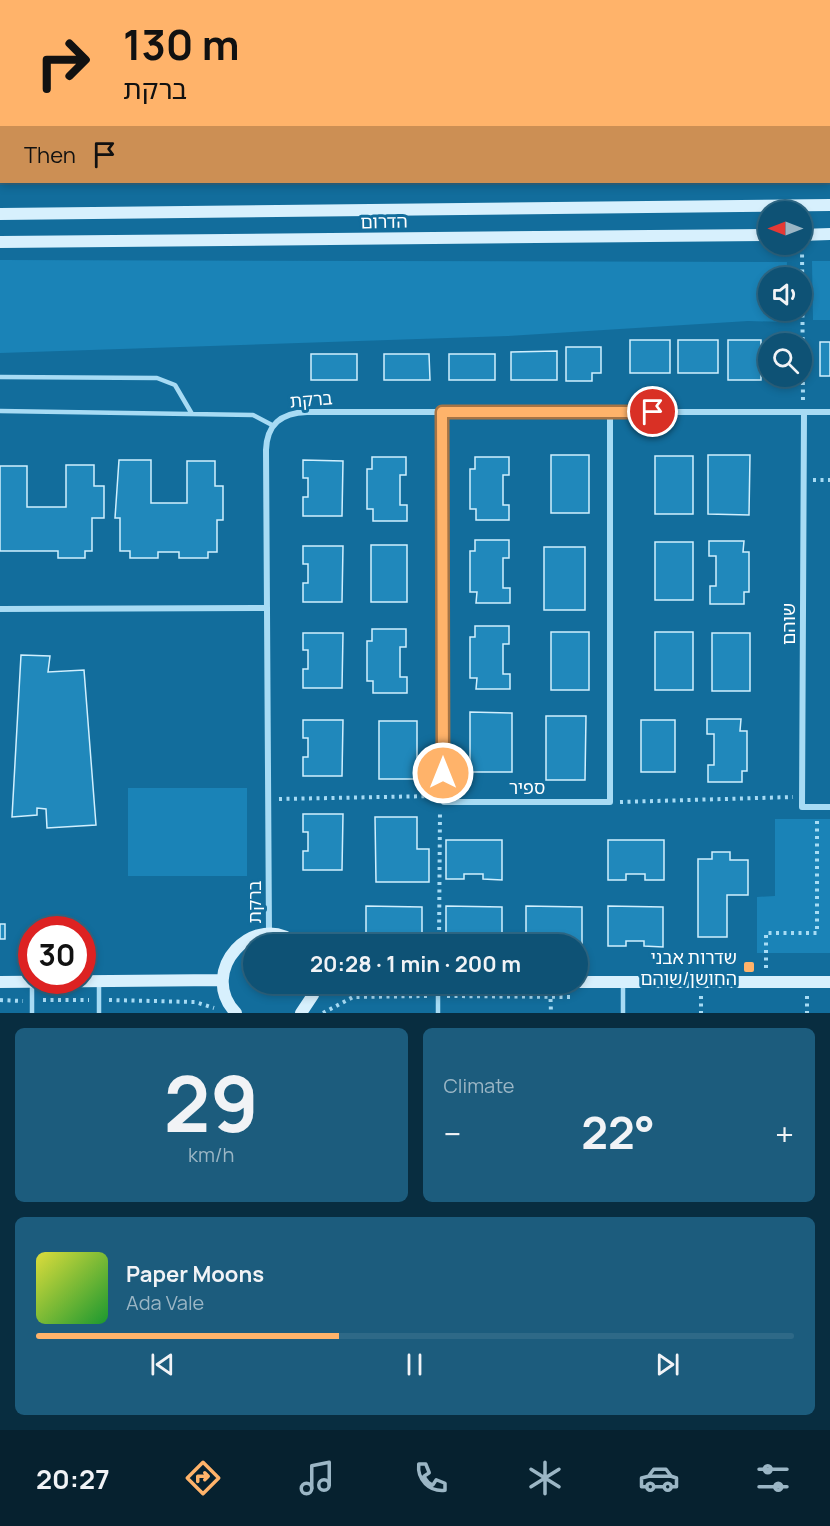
<!DOCTYPE html>
<meta charset="utf-8">
<style>
:root{--surface:#0e5275;--page:#1c5c7d;--text:#f1f3f6;--muted:#9bb6c5;--line:#2e6987;--accent:#ffb36a}
body{margin:0;font-family:Manrope,"Noto Sans Hebrew",sans-serif;background:var(--page);color:var(--text);height:100vh;display:flex;flex-direction:column;font-size:22px;white-space:nowrap}
*{box-sizing:border-box;margin:0}
p{font-size:20px;color:var(--muted)}
.icon{flex:none;width:33px;height:33px;fill:none;stroke:currentColor;stroke-width:2;stroke-linecap:round;stroke-linejoin:round}
.map{position:relative;height:1013px;overflow:hidden}
.panel{display:flex;flex-direction:column;gap:15px;padding:15px;background:#082d40;flex:1}
.panel>*{flex:none}
.hud{position:absolute;left:0px;top:0px;width:831px;height:183px;box-shadow:0 3px 9px #0003,0 0 0 2px var(--line);background:#ffb36a;color:#111;overflow:hidden}
.needle{width:39px;rotate:270deg}
.tools{position:absolute;left:758px;top:201px;display:grid;gap:12px}
.tools a{display:grid;place-items:center;width:54px;height:54px;border-radius:50%;background:var(--surface);box-shadow:0 3px 9px #0003,0 0 0 2px var(--line);font-size:30px}
.speed{position:absolute;left:18px;top:916px;display:flex;gap:12px;font-size:30px;font-weight:700;text-align:center}
.speed>*{display:grid;place-content:center;width:78px;height:78px;border-radius:50%;background:var(--surface);box-shadow:0 3px 9px #0003,0 0 0 2px var(--line);line-height:1}
.speed .limit{border:9px solid #d22;background:#fff;color:#111}
.pin{position:absolute;display:grid;place-items:center;width:51px;height:51px;color:#fff;margin:-26px;border:3px solid #fff;border-radius:50%;box-shadow:0 2px 6px #0007}
.me{position:absolute;width:66px;margin:-33px;rotate:0deg;stroke-linejoin:round;filter:drop-shadow(0 0 4px #0008)}
.turn{display:flex;align-items:center;gap:21px;height:126px;padding:0 24px;font-size:27px}
.turn .icon{width:78px;height:78px;stroke-width:2.5}
.turn b{display:block;font-size:42px;line-height:51px}
.then{display:flex;align-items:center;height:57px;padding:0 24px;background:#0003;gap:12px;font-size:22px}
.big{font-size:45px;font-weight:700;line-height:1.1}
.panel .widget{flex:1;display:flex;flex-direction:column;justify-content:center;gap:9px;min-width:0;padding:0 21px;border-radius:9px;background:var(--page)}
.panel .dial{align-items:center;gap:0}
.dial b{font-size:78px;line-height:1}
.song{display:flex;align-items:center;gap:18px}
.cover{width:72px;height:72px;border-radius:9px;background:linear-gradient(135deg,hsl(60 70% 55%),hsl(130 70% 35%))}
.played{height:6px;border-radius:3px;background:linear-gradient(90deg,var(--accent) 40%,var(--line) 40%)}
.keys{display:flex;justify-content:space-around;direction:ltr}
.heat{display:flex;justify-content:space-between;align-items:center;font-size:33px;direction:ltr}
.panel .tiles{flex:1;display:grid;gap:15px;grid-template-columns:1fr 1fr}
.widget:last-child{grid-column:span 2}
.trip{position:absolute;left:243px;top:934px;width:345px;height:60px;border-radius:30px;background:var(--surface);box-shadow:0 3px 9px #0003,0 0 0 2px var(--line);font-weight:700;line-height:60px;text-align:center}
.dock{display:flex;height:96px;justify-content:space-around;align-items:center;background:#06212f;color:var(--muted)}
.dock .icon{width:42px;height:42px}
.dock .selected{color:var(--accent)}
.dock b{font-size:27px;color:var(--text)}
.map>svg:first-child{display:block}
</style>
<div class="map">
<svg width="830" height="1013" viewBox="0 0 830 1013">
<rect width="100%" height="100%" fill="#126d9c"/>
<!-- green -->
<path fill="#1a83b7" d="M0,260L787,262L786,277L768,278V310L786,311V322L748,321L508,336L0,353Z
M812,261H830V320H813Z
M128,788H247V876H128Z
M775,819H830V953H757V897L775,896Z"/>
<!-- building -->
<path fill="#2088bb" stroke="#d0effe" stroke-width="1.5" d="M630,340H670V373H630Z
M678,340H718V373H678Z
M728,340H761V380H728Z
M820,342H830V376H820Z
M566,347H601V373H592V381H566Z
M557,351V380H511V352Z
M311,354H357V380H311Z
M384,354H429L430,380H384Z
M449,354H495V380H449Z
M551,455H589V513H551Z
M708,455H750L749,515L708,514Z
M655,456H693V514H655Z
M372,457H406V475H400V505H407V521H373V509H367V469H372Z
M475,457H509V475H503V505H509V520H476V509H470V469H475Z
M119,460H151V503H187V461H215V486H223V520H217V552H208V558H179V552H158V558H130V551H120V518H115Z
M303,460L343,461L342,516H303V497H308V478H303Z
M66,465H94V486H104V518H92V551H85V558H58V551H0V466H27V507H66Z
M475,540H509V558H503V588H510V603H476L477,592H470V551H475Z
M709,541H744L743,552H749V592H744V604H710V586H716V556H709Z
M655,542H693V600H655Z
M371,545H407V602H371Z
M303,546H343L342,602H303V583H308V564H303Z
M544,547H585V610H544Z
M475,626H509V644H503V674H510V689H476L477,678H470V637H475Z
M372,629H406V647H400V677H407V693H373V681H367V641H372Z
M551,632H589V690H551Z
M655,632H693V690H655Z
M303,633H343L342,688H303V669H308V650H303Z
M712,633H750V691H712Z
M21,655L50,656L48,672L84,670L96,825L47,828L46,809L37,808V815L12,817Z
M470,712L512,713V772H470Z
M546,716H586L585,780H546Z
M707,719H741L740,731H747V771H742V782H708V765H714V734H707Z
M303,720H343L342,776H303V757H308V738H303Z
M641,720H675V772H641Z
M379,721H417V779H379Z
M303,814H343L342,870H303V851H308V832H303Z
M375,817H417V849H429V882H376Z
M446,840H502V880L483,879V874H464V879H446Z
M608,840H664V880H645V874H626V880H608Z
M712,852H730V860H748V895H727V937H698V859H712Z
M366,906L422,907V945H403V941H384V945H366Z
M446,906L502,907V945H483V941H464V945H446Z
M526,906L582,907V947L563,945V941H544V945H526Z
M608,906L663,907V947L644,946V941H626V946H608Z
M0,924H5V939H0Z"/>
<g fill="none" stroke-linecap="round" stroke-linejoin="round">
<!-- path -->
<path stroke="#a7dbf4" stroke-width="4" stroke-dasharray="3 4.5" stroke-linecap="butt" d="M802,247L803,402
M813,480H830
M279,799L434,796
M620,802L793,797
M439,945L440,811
M766,968V933H817V817
M550,984L551,1013
M447,996L574,997
M701,996V1013
M807,996V1013
M0,1000L23,1001
M43,1000H89
M109,1000L195,1002L214,1008
M323,1013L353,997L427,996"/>
<!-- lane -->
<path stroke="#a7dbf4" stroke-width="4.5" d="M0,377L157,378L175,385L192,414
M0,411L253,415L272,425
M623,983V1013
M32,984V1013
M99,1013V982
M438,1013V984"/>
<!-- street -->
<path stroke="#a7dbf4" stroke-width="6" d="M443,412L444,802H610V412
M804,412L802,807H830
M0,609L267,608
M269,934L266,450C267,424 281,413 307,412H830"/>
<!-- secondary -->
<path stroke="#d7f0fd" stroke-width="12" d="M0,214L830,205
M801,235L830,234
M0,242L768,235
M0,982L222,980
M578,982H830
M236,1013C196,972 255,907 298,945
M301,1013L313,995L315,984"/>
<!-- rail -->
<path stroke="#fff" stroke-width="4.5" stroke-dasharray="10 4.5" stroke-linecap="butt" d="M0,35H2
M0,54H2"/>
</g>
<g fill="none" stroke-linecap="round" stroke-linejoin="round">
<defs>
<path id="route" d="M443,773L442,412H653"/>
</defs>
<!-- route casing -->
<use href="#route" stroke="#a67445" stroke-width="15"/>
<!-- route -->
<use href="#route" stroke="#ffb36a" stroke-width="10"/>
</g>
<!-- markers -->
<rect fill="#ffb36a" stroke="#126d9c" stroke-width="2" x="743" y="961" width="12" height="12" rx="3"/>
<g text-anchor="middle" dominant-baseline="central" stroke-width="6" stroke-linejoin="round" paint-order="stroke">
<!-- street labels -->
<g font-size="18" fill="#fff" stroke="#126d9c">
<text transform="translate(384 221) rotate(-1)">הדרום</text>
<text transform="translate(311 399) rotate(-5)">ברקת</text>
<text transform="translate(788 624) rotate(-90)">שוהם</text>
<text x="527" y="787">ספיר</text>
<text transform="translate(254 902) rotate(-90)">ברקת</text>
</g>
<!-- poi labels -->
<g font-size="18" fill="#fff" stroke="#126d9c" text-anchor="end">
<text x="737" y="957">שדרות אבני<tspan x="737" dy="21">החושן/שוהם</tspan></text>
</g>
</g>
</svg>
<div class="tools">
<a><svg class="needle" viewBox="-14 -14 28 28"><path d="M0-13l5 13h-10z" fill="#e53935"/><path d="M0 13l5-13h-10z" fill="#9bb6c5"/></svg></a>
<a><svg class="icon" aria-label="sound" viewBox="0 0 24 24"><path d="M4 9h4l5-4v14l-5-4H4zM17 9q2 3 0 6"/></svg></a>
<a><svg class="icon" aria-label="search" viewBox="0 0 24 24"><circle cx="10" cy="10" r="6"/><path d="M15 15l6 6"/></svg></a>
</div>
<div class="speed"><div class="limit">30</div></div>
<div class="pin" style="left:653px;top:412px;background:#d93025"><svg class="icon" aria-label="arrive" viewBox="0 0 24 24"><path d="M6 21V4h12l-3 4 3 4H6"/></svg></div>
<svg class="me" style="left:443px;top:773px" viewBox="-20 -20 40 40"><circle r="17" fill="#ffb36a" stroke="#fff" stroke-width="3"/><path d="M0-11L8 9 0 5-8 9z" fill="#fff"/></svg>
<div class="trip">20:28 · 1 min · 200 m</div>
<div class="hud">
<div class="turn"><svg class="icon" aria-label="right" viewBox="0 0 24 24"><path d="M7 20v-9h11M14 6l5 5-5 5"/></svg><div><b>130 m</b>ברקת</div></div>
<div class="then">Then<svg class="icon" aria-label="arrive" viewBox="0 0 24 24"><path d="M6 21V4h12l-3 4 3 4H6"/></svg></div>
</div>
</div>
<section class="panel">
<div class="tiles">
<div class="widget dial"><b>29</b><p>km/h</p></div>
<div class="widget"><p>Climate</p>
<div class="heat"><a>−</a><b class="big">22°</b><a>+</a></div>
</div>
<div class="widget">
<div class="song"><i class="cover"></i><div><b>Paper Moons</b><p>Ada Vale</p></div></div>
<div class="played"></div>
<div class="keys"><svg class="icon" aria-label="previous" viewBox="0 0 24 24"><path d="M18 5L8 12l10 7zM5 5v14"/></svg><svg class="icon" aria-label="pause" viewBox="0 0 24 24"><path d="M8 5v14M16 5v14"/></svg><svg class="icon" aria-label="next" viewBox="0 0 24 24"><path d="M6 5l10 7-10 7zM19 5v14"/></svg></div>
</div>
</div>
</section>
<nav class="dock">
<b>20:27</b>
<svg class="icon selected" aria-label="directions" viewBox="0 0 24 24"><path d="M12 3l9 9-9 9-9-9zM9 14v-3h6M13 9l2 2-2 2"/></svg>
<svg class="icon" aria-label="music" viewBox="0 0 24 24"><path d="M9 18V5l10-2v13"/><circle cx="6" cy="18" r="3"/><circle cx="16" cy="16" r="3"/></svg>
<svg class="icon" aria-label="phone" viewBox="0 0 24 24"><path d="M5 4h4l2 5-3 2q2 4 5 5l2-3 5 2v4C11 20 4 13 5 4z"/></svg>
<svg class="icon" aria-label="climate" viewBox="0 0 24 24"><path d="M12 3v18M4 7l16 10M4 17L20 7"/></svg>
<svg class="icon" aria-label="car" viewBox="0 0 24 24"><path d="M5 17H2v-5l4-1 3-4h7l3 4 3 1v5h-3M9 17h6M6 11h13"/><circle cx="7" cy="17" r="2"/><circle cx="17" cy="17" r="2"/></svg>
<svg class="icon" aria-label="filters" viewBox="0 0 24 24"><path d="M4 7h16M4 17h16"/><circle cx="9" cy="7" r="2"/><circle cx="15" cy="17" r="2"/></svg>
</nav>
